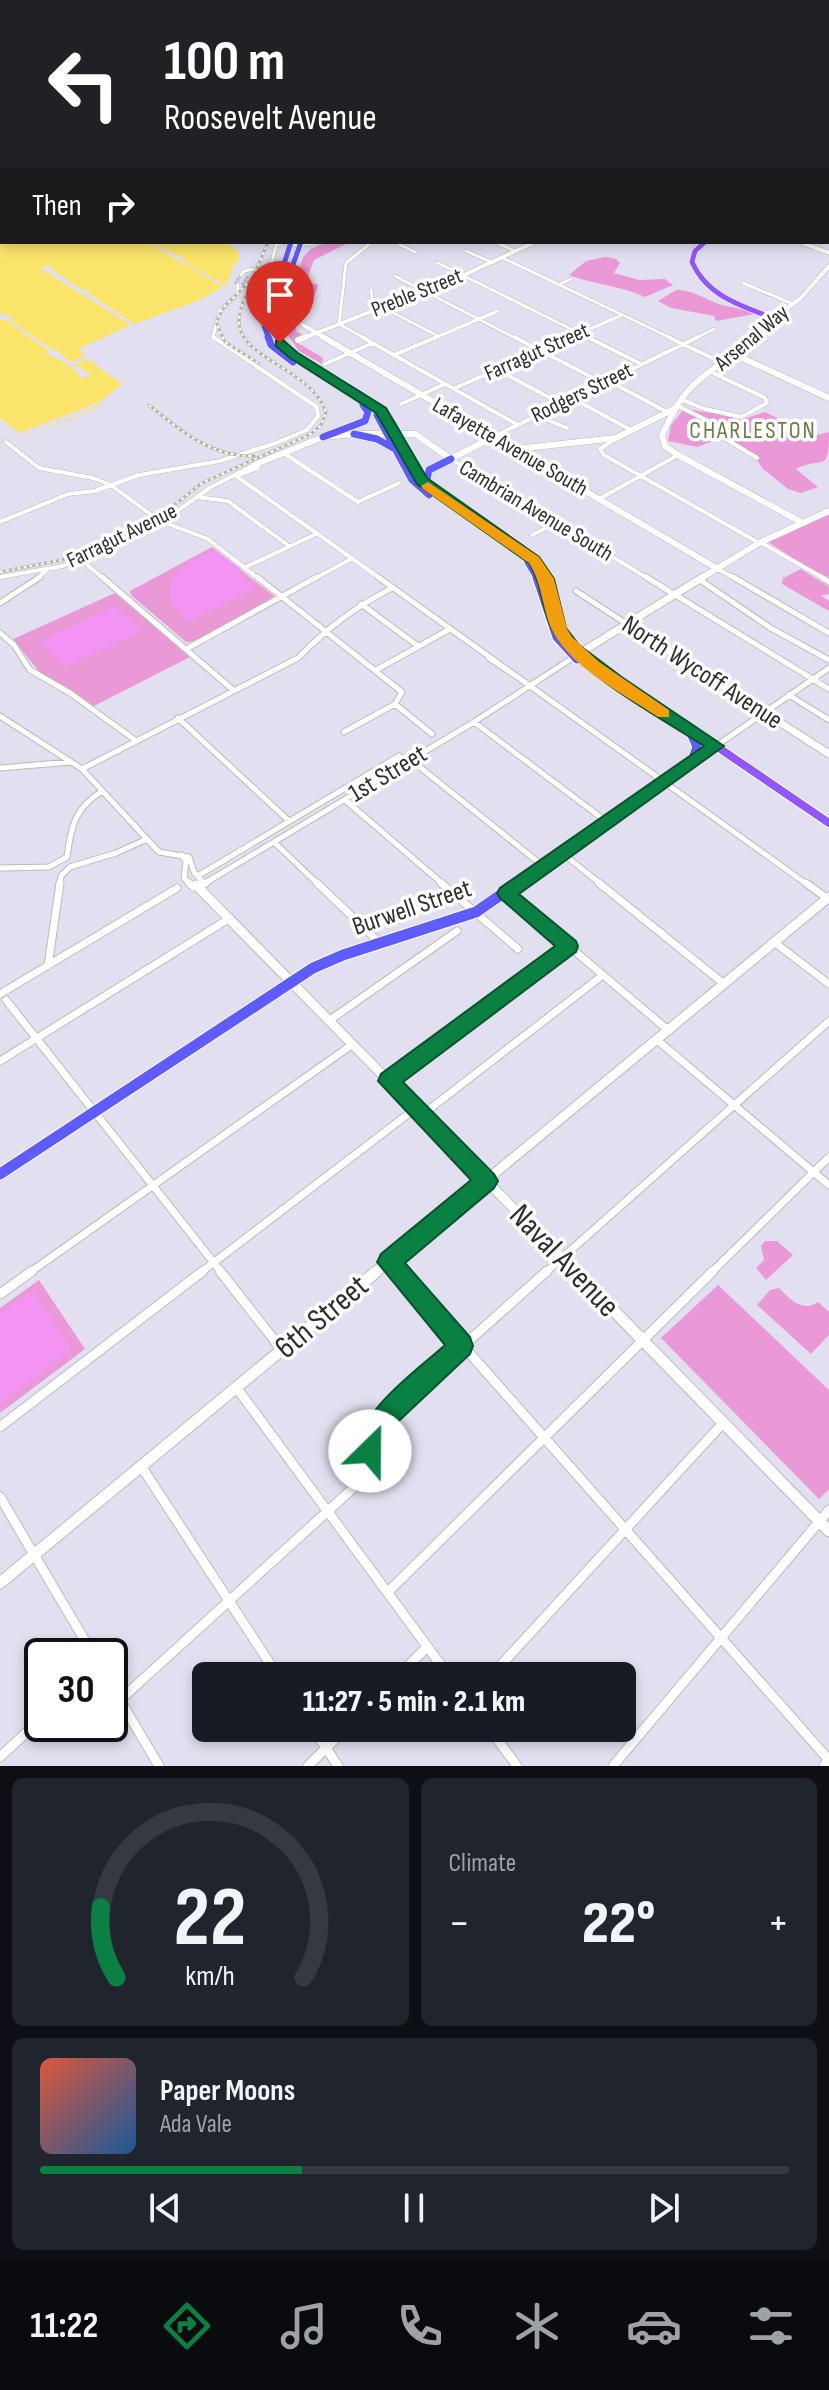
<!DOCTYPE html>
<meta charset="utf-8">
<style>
:root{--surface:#171b24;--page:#20242c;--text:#f1f3f6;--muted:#9ea1a6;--line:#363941;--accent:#0b8043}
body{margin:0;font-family:"Sofia Sans Condensed",sans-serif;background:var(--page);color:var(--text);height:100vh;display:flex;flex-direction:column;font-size:30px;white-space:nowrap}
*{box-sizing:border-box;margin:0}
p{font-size:26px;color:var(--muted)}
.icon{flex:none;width:44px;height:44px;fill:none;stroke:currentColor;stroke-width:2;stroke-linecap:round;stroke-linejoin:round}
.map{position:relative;height:1766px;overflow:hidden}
.side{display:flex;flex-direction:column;gap:12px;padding:12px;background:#0d0f14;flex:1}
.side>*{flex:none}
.hud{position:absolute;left:0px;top:0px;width:830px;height:244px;box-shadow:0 4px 12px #0003;background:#202124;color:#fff;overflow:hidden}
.speed{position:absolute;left:24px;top:1638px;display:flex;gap:16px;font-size:40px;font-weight:700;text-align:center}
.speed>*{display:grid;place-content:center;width:104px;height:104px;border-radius:50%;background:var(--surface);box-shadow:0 4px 12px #0003;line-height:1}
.speed .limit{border:4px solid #111;border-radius:12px;background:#fff;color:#111}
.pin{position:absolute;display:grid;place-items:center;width:68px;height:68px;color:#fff;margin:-82px -34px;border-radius:50% 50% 50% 0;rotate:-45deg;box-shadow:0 0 8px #0007}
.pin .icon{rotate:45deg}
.me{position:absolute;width:88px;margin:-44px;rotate:23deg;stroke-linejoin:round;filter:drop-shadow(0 0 6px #0008)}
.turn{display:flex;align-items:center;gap:28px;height:168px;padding:0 32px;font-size:36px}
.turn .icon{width:104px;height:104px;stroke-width:2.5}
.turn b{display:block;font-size:56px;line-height:68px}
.then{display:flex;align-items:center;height:76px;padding:0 32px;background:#0003;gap:16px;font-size:30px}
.big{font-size:60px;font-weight:800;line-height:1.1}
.side .card{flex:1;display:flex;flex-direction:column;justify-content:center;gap:12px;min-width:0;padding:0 28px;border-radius:12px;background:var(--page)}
.side .dial{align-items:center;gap:0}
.dial svg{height:208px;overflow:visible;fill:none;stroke:var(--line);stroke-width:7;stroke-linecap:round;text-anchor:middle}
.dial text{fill:var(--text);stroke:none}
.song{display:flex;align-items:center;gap:24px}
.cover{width:96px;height:96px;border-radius:12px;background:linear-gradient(135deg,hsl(10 70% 55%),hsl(210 70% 35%))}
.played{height:8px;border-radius:4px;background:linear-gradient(90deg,var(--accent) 35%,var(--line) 35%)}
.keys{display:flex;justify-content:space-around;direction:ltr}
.heat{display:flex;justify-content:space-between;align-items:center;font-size:44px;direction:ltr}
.side .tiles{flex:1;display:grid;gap:12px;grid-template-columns:1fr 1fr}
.card:last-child{grid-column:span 2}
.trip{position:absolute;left:192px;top:1662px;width:444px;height:80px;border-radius:12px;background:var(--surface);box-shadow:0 4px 12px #0003;font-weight:800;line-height:80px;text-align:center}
.tab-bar{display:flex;height:128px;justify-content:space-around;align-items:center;background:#090b0e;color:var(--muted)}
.tab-bar .icon{width:56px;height:56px}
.tab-bar .active{color:var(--accent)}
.tab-bar b{font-size:36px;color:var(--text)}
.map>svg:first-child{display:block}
</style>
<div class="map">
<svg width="829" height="1766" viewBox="0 0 829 1766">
<rect width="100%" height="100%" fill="#e2e0f0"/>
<!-- green -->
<path fill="#eb98d7" d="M327,242H350L314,260L306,281L318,285C315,300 304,309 292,318L297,332L302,334L297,338L298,343L323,358L322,364L299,351L282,327L303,257L311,249Z
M605,257L616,259L620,263L614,273L639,280L665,279L673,285L645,297C619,285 595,285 569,275L586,261Z
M676,290C695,290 705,300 722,305C733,308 744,309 755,314L716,321L714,316L671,308L658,301Z
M684,409L747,418L765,412L813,436L829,432C829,476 823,455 796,469L818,487L801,493L788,489L763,469L753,454L723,441L716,440L697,447L668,441L671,425Z
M829,514V577L817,574L768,542Z
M212,547L275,597L198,641L186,642L131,595L130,591Z
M801,569L829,587V594L821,596L829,601V611L782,584L783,578Z
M115,593L190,657L94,706L41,674L13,639Z
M765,1241H777L793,1255L766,1280L756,1268L764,1260L761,1246Z
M39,1280L85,1349L0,1413V1308Z
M718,1285L829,1390V1489L819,1499L661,1338Z
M779,1288C790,1299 802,1313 818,1302L829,1312V1335L811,1354L757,1305L770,1290Z"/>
<!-- pitch -->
<path fill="#f393f2" d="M215,550L241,569L238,572L255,588L188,622L172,603C163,571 191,561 215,550Z
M114,607L139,627L137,633L65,667L41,645L42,640Z
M34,1291L71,1349L0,1405V1312Z"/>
<!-- water -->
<path fill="#fae46a" d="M0,0L418,2H2V242H232L245,255L227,285L233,289L213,300L85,349L127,385L100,403L103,406L0,446Z"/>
<!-- pier -->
<path fill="#e2e0f0" d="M147,242L185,259L182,261L226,286L234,264L239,262L238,251L226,242L241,245L247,256L228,285L234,291L213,303L89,349L131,384L126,395L0,446V418L19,433L98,403L122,384L88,359L74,365L91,374L82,379L72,367L46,353L49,351L6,320L0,319V313L7,315L12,318L10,320L53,350H57L69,362L86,357L80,352V348L131,325L40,268L49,265L52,270L81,289L90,291L88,293L135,324L202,299L223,287Z"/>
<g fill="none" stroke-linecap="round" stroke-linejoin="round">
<!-- stream -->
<path stroke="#fae46a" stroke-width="2" d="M508,2L515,0"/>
<!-- street-tunnel -->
<path stroke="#bebcc9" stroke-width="3" stroke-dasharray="3 1" stroke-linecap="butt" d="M235,284L241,275
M242,285L248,276"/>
<defs>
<path id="street-far4" d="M481,0L485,2
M537,2L547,0
M604,2L608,0
M394,242L415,252
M495,242L515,251
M466,251L493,263
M503,258L673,339
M438,263L591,339
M241,275L244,271L271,266L276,245L286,242L290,245
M395,276L517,339
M743,283L793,304
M558,285L571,279
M371,290L373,311
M382,307L438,336
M216,339L213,337L220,310L238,294V284
M366,339L339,324L346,263L372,242
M432,339L498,311
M567,339L620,316
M694,339L714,329"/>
<path id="street-far3" d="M362,337L518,425
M514,337L603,383
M587,337L641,364
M668,337L725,364
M394,355L437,337
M325,364L373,343
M498,370L561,404
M607,380L667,412
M455,388L572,337
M572,398L631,430
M683,400L705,409L741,417L767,403L765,398L711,372
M401,404L445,384
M678,406L722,428L729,441L757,458
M537,416L567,428
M493,437L698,337
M615,439L600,449L604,455L759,543
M6,442L39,468L93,478L111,485L158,520L208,539L259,579
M285,454L358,502L399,483
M451,459L649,579
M236,476L381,579
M236,476L258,468
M197,497L228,501L289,546
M599,499L678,455
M0,522L68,494L95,491L139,475L220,461L276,443L307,430L318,416L317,407L213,337
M532,535L556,523
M760,542L825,579
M80,559L104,579
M244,568L316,534
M718,569L736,579
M0,577L63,566L80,559L162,522L211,487L254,465
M37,579L47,569
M314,579L351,559"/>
<path id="street-far2" d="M102,577L233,690
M257,577L402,692L395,704L432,734
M378,577L808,885
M646,577L829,689
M733,577L829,633
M821,577L829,582
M700,580L769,627L829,660
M576,591L627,624
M0,603L40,577
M361,604L418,646
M0,633L14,645L30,670L70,693L135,740
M188,648L317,577
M489,658L519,678
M376,670L450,629
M789,695L829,720
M0,716L82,769L159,852L189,857L194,872L202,881
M178,718L289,821
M474,722L607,822
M344,732L395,704
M716,746L829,668
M411,760L543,866
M0,768L71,762
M82,769L298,658C327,628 355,607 392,588
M345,800L444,885
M274,842L319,885
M562,853L602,885
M182,855L186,862L184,878L191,885
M0,868L49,867L67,857C71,826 75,808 102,791
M201,874L399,756
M60,885L61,876L70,867L116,853L147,839
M202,885L474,722L574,657"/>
<path id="street-far1" d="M189,883L193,887
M317,883L380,943
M441,883L518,949
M599,883L724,984
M806,883L828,899
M199,887L206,883
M506,893L668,1030
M774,942L829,984
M48,966L60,883
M0,994L177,888
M6,1000L222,1273
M330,1020L457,931
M657,1040L829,1185
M0,1061L230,918
M389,1081L569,946
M422,1115L603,975
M389,1262L399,1273
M29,1273L353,1044
M200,1273L416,1108
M545,1273L829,1021
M711,1273L829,1157"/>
<path id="street" d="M220,1271L282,1350
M397,1271L829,1760
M0,1294L32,1271
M236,1387L449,1676
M0,1427L203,1271
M141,1466L278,1676
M0,1497L94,1656
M389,1591L713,1271
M398,1676L427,1647
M491,1676L723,1423
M110,1683L159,1766
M120,1700L373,1470L371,1437L387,1414L547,1271
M313,1728L338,1766
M489,1728L517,1766
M0,1757L42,1718
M308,1766L346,1728
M613,1766L829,1510"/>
<path id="secondary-far5" d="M626,0L631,2"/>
<path id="secondary-far4" d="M800,242L829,253
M290,245L324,242
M303,325L327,339
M301,339L464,275L535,242
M752,339L773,318L800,299L829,266"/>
<path id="secondary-far3" d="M323,337L718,569
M754,337C737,354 716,365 698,381C681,395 671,416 662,435L665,446L678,455L801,522
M298,340L306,337
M736,355L829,398
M516,449L616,438L674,409
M254,465L323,437L354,434H415L451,459L493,437
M700,579L759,543L829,511"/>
<path id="secondary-far2" d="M627,624L829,754
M580,653L703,577"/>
<path id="secondary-far1" d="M196,885L577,1273
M374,1273L829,897"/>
<path id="secondary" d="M575,1271L829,1531
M0,1583L377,1271
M825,1766L829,1761"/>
<path id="primary-far1" d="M705,242L695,251L692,262C707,296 741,306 773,318"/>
<path id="primary" d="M716,746L829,823"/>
<path id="highway-far4" d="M435,0L439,2"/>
<path id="highway-far3" d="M269,339L264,326L291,242
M279,339L273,321L301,242"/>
<path id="highway-far2" d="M268,337L271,345L293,362
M278,337C305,373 352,382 384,413C403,432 406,462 424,483L522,548L534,559L546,579
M377,415L412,480L429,495
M354,434L377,439L395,449
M323,437L365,421L368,412L363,405
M426,484L429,470L451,459
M528,562L538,579"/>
<path id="highway-far1" d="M537,577L557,637L577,659
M690,731L697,747L691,763
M515,885L716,746L634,696L570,644L559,628L545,577"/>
<path id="highway" d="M0,1174L313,968L343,955L476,912L518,883"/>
</defs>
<!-- street-far4 casing -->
<use href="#street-far4" stroke="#b9beaf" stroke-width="4"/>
<!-- street-far3 casing -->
<use href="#street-far3" stroke="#b9beaf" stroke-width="5"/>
<!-- street-far2 casing -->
<use href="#street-far2" stroke="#b9beaf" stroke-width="7"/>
<!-- street-far1 casing -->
<use href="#street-far1" stroke="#b9beaf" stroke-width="9"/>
<!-- street casing -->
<use href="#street" stroke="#b9beaf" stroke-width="11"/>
<!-- secondary-far5 casing -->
<use href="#secondary-far5" stroke="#b9beaf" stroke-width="4"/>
<!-- secondary-far4 casing -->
<use href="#secondary-far4" stroke="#b9beaf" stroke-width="5"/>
<!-- secondary-far3 casing -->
<use href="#secondary-far3" stroke="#b9beaf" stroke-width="7"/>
<!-- secondary-far2 casing -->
<use href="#secondary-far2" stroke="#b9beaf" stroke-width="9"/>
<!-- secondary-far1 casing -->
<use href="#secondary-far1" stroke="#b9beaf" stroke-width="11"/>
<!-- secondary casing -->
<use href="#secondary" stroke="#b9beaf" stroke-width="13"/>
<!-- primary-far1 casing -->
<use href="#primary-far1" stroke="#fff" stroke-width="6"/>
<!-- primary casing -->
<use href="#primary" stroke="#fff" stroke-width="10"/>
<!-- highway-far4 casing -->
<use href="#highway-far4" stroke="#fff" stroke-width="5"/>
<!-- highway-far3 casing -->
<use href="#highway-far3" stroke="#fff" stroke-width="6"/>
<!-- highway-far2 casing -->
<use href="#highway-far2" stroke="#fff" stroke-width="8"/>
<!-- highway-far1 casing -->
<use href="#highway-far1" stroke="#fff" stroke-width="11"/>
<!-- highway casing -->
<use href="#highway" stroke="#fff" stroke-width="13"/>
<!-- street-far4 -->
<use href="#street-far4" stroke="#fff" stroke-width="3"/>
<!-- street-far3 -->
<use href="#street-far3" stroke="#fff" stroke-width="4"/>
<!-- street-far2 -->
<use href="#street-far2" stroke="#fff" stroke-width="5"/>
<!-- street-far1 -->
<use href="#street-far1" stroke="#fff" stroke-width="7"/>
<!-- street -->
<use href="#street" stroke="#fff" stroke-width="9"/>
<!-- secondary-far5 -->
<use href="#secondary-far5" stroke="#fff" stroke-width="3"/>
<!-- secondary-far4 -->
<use href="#secondary-far4" stroke="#fff" stroke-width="4"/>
<!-- secondary-far3 -->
<use href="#secondary-far3" stroke="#fff" stroke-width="6"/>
<!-- secondary-far2 -->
<use href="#secondary-far2" stroke="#fff" stroke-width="7"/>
<!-- secondary-far1 -->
<use href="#secondary-far1" stroke="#fff" stroke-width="9"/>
<!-- secondary -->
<use href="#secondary" stroke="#fff" stroke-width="11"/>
<!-- primary-far1 -->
<use href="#primary-far1" stroke="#9157fe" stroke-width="5"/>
<!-- primary -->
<use href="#primary" stroke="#9157fe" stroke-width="8"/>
<!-- highway-far4 -->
<use href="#highway-far4" stroke="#5e5cff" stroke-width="4"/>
<!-- highway-far3 -->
<use href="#highway-far3" stroke="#5e5cff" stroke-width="5"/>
<!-- highway-far2 -->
<use href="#highway-far2" stroke="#5e5cff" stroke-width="7"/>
<!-- highway-far1 -->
<use href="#highway-far1" stroke="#5e5cff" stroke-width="9"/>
<!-- highway -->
<use href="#highway" stroke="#5e5cff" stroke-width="11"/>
<defs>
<path id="rail" d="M420,0L423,2
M258,363L225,342L216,322L224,307L253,278L268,242
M149,405C180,431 212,457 254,456
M0,572L72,558L153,522L202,483L311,434L321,425L326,412C310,367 238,359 239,321C239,304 252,285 259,269"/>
</defs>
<!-- rail casing -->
<use href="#rail" stroke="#afbaa1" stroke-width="3"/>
<!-- rail -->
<use href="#rail" stroke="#fff" stroke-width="2" stroke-dasharray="3" stroke-linecap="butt"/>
</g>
<!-- route -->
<path fill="#0b8043" stroke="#07532c" stroke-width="2" d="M276,341H284L298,353L386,408L427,478L539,557L554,579L566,628L579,645L623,678L724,746L519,894L576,941L578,946L576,952L403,1082L494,1174L498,1181L494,1188L405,1263L470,1337L473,1346L470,1354L386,1433L379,1460L370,1464L361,1460C345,1420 418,1370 445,1345L377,1262L381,1254L471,1180L378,1081L381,1074L555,946L500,898L497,893L500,888L704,746C663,719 577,673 553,631C541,610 543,585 529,563L417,484L376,413L290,358L276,346Z"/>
<!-- slow -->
<path fill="#f59e0b" d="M428,482L539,557L554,579L567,629L572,637L599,662L669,710V717H658C624,694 573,669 553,632C542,610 543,584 529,563L423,489L421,486Z"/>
<g text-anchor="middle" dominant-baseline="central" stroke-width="7" stroke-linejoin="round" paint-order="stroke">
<!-- far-street labels -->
<g font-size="22" fill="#2e2e2e" stroke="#fff">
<text transform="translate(417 293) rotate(-22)">Preble Street</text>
<text transform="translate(752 338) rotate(-40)">Arsenal Way</text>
<text transform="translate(537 352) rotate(-24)">Farragut Street</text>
<text transform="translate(582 393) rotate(-26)">Rodgers Street</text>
<text transform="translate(510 447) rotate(30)">Lafayette Avenue South</text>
<text transform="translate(536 511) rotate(31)">Cambrian Avenue South</text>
<text transform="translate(122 536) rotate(-26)">Farragut Avenue</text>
</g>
<!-- far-neighbourhood labels -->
<g font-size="24" letter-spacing="2" fill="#677e46" stroke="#fff">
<text x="753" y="430">CHARLESTON</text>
</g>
<!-- street labels -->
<g font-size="26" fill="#2e2e2e" stroke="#fff">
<text transform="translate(702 673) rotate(33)">North Wycoff Avenue</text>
<text transform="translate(388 774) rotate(-31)">1st Street</text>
<text transform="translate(412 908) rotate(-19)">Burwell Street</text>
</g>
<!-- near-street labels -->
<g font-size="32" fill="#2e2e2e" stroke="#fff">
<text transform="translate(564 1261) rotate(46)">Naval Avenue</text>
<text transform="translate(322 1317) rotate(-40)">6th Street</text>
</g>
</g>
</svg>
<div class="speed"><div class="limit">30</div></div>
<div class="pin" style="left:280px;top:343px;background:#d93025"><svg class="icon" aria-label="arrive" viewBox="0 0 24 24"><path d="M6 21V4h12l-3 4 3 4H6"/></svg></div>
<svg class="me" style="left:370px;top:1451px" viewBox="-20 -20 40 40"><circle r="19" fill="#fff"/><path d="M0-13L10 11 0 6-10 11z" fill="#0b8043"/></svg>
<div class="trip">11:27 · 5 min · 2.1 km</div>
<div class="hud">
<div class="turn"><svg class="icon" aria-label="left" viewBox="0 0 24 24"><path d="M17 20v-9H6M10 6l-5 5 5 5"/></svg><div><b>100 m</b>Roosevelt Avenue</div></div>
<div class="then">Then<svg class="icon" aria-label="right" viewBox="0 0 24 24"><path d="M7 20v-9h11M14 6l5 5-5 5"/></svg></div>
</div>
</div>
<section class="side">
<div class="tiles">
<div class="card dial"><svg viewBox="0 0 100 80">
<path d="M14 69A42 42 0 1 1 86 69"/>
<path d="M14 69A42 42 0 0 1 8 42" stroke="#0b8043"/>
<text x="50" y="56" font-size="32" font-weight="700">22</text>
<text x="50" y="72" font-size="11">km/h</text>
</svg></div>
<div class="card"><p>Climate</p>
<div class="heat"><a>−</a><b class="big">22°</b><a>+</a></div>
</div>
<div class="card">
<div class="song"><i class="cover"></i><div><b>Paper Moons</b><p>Ada Vale</p></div></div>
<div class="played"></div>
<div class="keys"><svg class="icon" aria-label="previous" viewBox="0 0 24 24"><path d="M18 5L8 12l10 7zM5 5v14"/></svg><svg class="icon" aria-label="pause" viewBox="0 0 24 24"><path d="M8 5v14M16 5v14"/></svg><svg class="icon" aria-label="next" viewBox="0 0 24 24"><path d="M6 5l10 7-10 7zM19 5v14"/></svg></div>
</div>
</div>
</section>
<nav class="tab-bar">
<b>11:22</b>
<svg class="icon active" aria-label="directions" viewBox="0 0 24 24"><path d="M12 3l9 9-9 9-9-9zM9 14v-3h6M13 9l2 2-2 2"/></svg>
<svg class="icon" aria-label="music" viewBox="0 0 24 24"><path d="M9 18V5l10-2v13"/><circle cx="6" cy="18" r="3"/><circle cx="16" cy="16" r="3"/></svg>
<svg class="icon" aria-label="phone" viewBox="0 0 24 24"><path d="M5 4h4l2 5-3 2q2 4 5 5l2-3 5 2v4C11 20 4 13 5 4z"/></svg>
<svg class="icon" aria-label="climate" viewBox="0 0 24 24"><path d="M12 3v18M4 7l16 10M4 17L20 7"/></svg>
<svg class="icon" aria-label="car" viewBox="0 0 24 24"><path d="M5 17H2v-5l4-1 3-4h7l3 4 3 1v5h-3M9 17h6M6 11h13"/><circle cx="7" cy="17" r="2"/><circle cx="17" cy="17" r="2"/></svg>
<svg class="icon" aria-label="filters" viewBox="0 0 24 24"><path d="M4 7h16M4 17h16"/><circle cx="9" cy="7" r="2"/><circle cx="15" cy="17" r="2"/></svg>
</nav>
